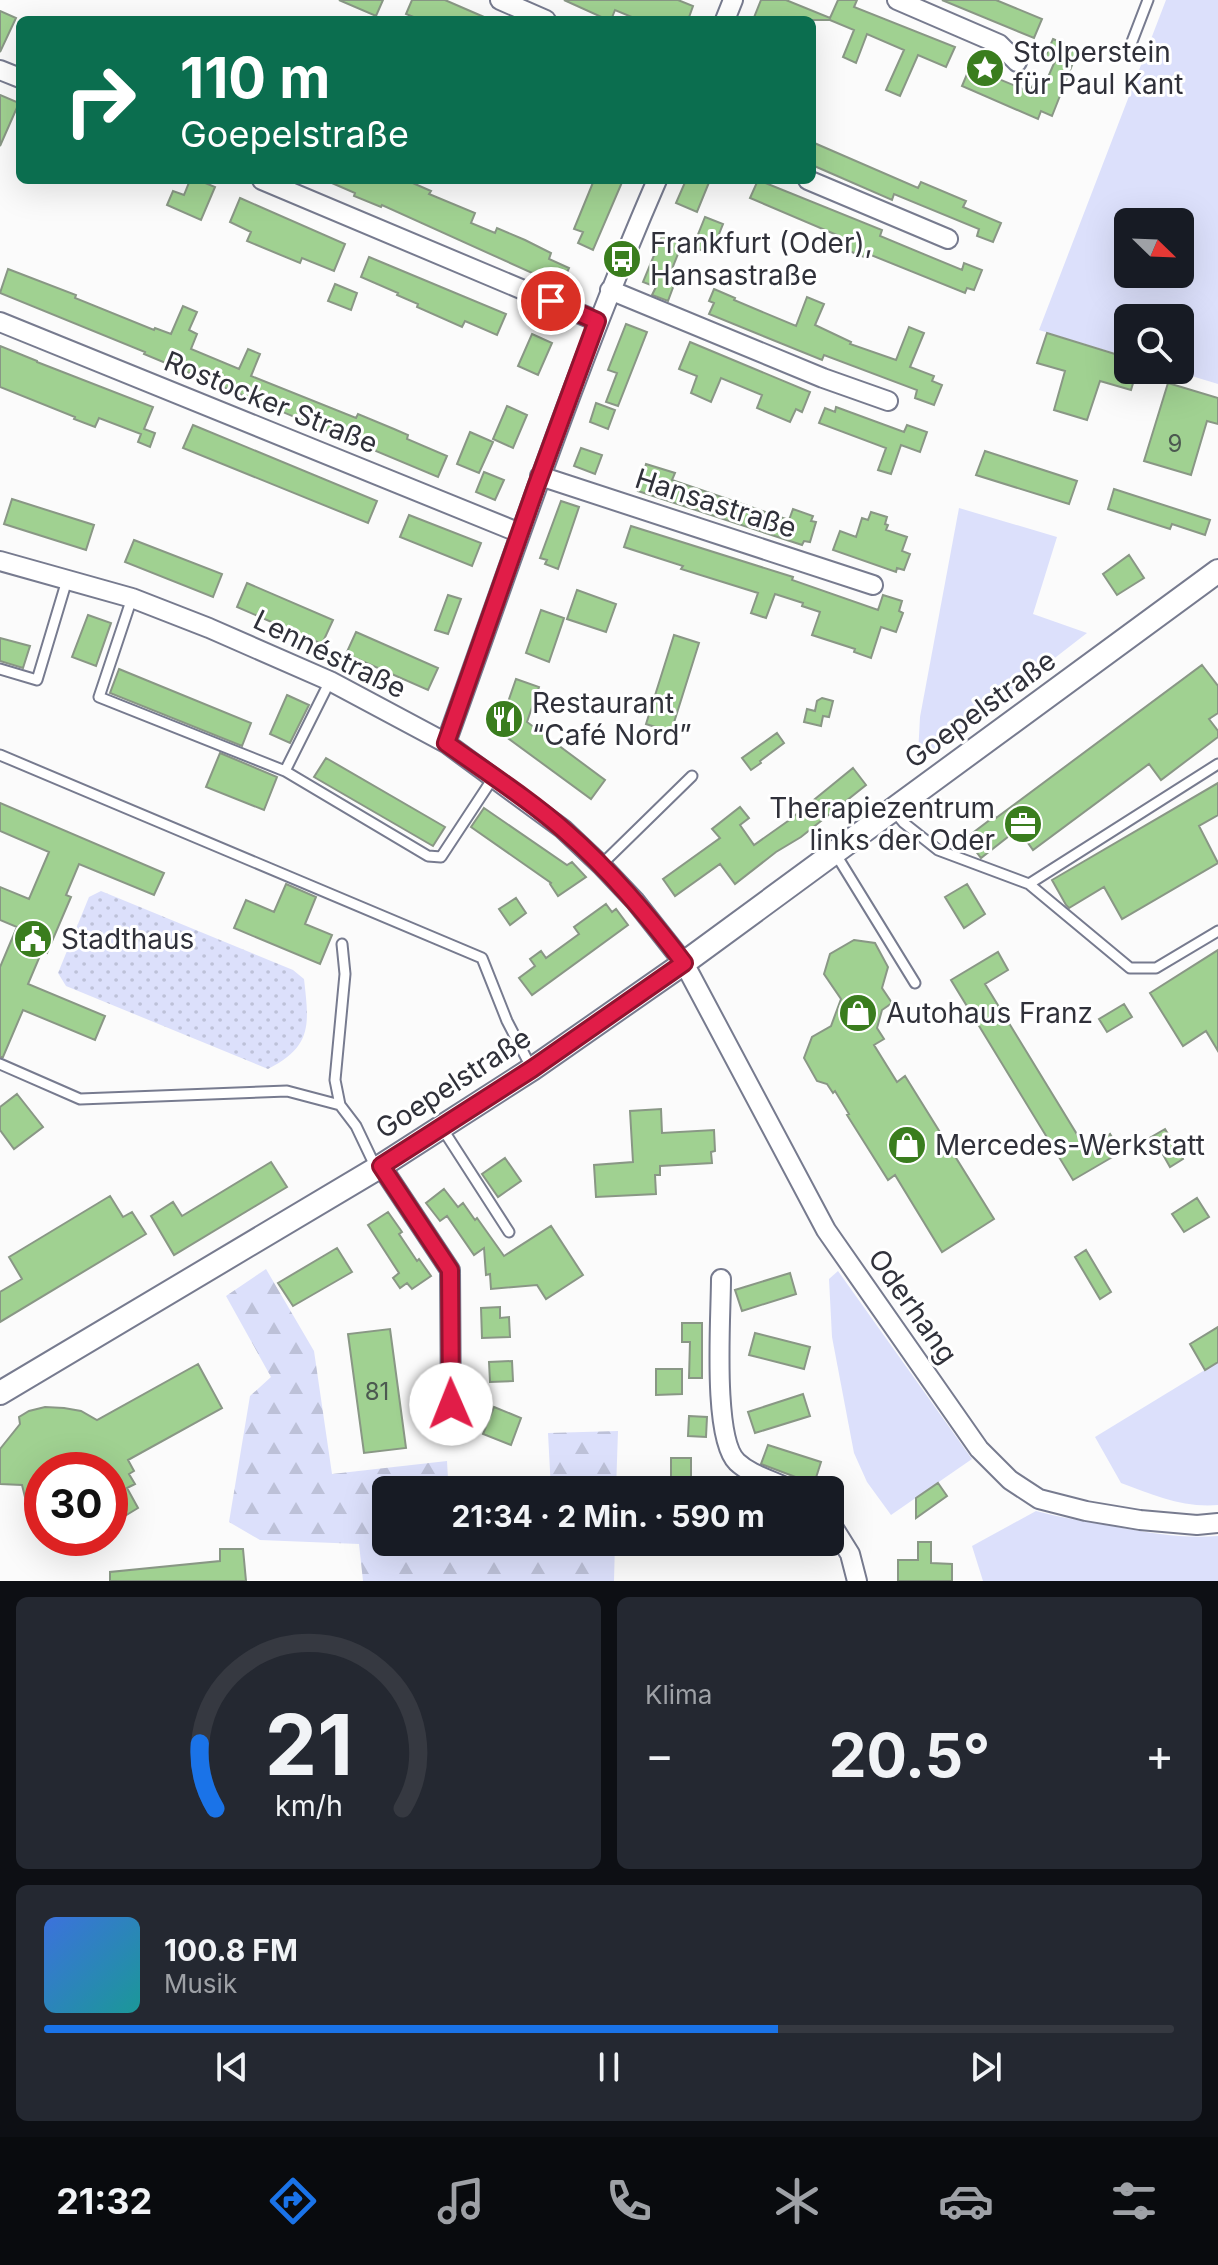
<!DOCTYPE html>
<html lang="de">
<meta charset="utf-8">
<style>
:root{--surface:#171b24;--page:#242831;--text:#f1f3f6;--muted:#9ea1a6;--line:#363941;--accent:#1a73e8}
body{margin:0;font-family:Inter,sans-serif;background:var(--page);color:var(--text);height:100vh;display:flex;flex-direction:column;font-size:30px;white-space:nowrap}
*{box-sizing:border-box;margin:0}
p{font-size:26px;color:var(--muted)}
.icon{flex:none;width:44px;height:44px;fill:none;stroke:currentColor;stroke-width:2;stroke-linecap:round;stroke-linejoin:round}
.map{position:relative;height:1581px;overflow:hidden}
.details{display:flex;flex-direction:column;gap:16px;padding:16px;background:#0d0f14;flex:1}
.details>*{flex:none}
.top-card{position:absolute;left:16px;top:16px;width:800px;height:168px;border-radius:12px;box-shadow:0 8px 32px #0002;background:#0b6e4f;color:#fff;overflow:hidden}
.needle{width:52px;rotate:113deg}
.tools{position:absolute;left:1114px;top:208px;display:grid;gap:16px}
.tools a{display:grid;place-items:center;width:80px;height:80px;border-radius:12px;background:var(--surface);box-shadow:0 8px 32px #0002;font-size:40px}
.speed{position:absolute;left:24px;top:1452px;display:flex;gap:16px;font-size:40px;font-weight:700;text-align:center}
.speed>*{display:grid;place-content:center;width:104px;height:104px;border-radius:50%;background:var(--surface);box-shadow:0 8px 32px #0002;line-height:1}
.speed .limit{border:12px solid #d22;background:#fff;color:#111}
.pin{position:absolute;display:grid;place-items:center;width:68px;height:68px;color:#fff;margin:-34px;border:4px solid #fff;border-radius:50%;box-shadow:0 2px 8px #0007}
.me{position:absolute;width:88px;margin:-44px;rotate:359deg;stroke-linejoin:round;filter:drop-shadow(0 0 6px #0008)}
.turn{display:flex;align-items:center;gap:28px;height:168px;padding:0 32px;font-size:36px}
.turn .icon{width:104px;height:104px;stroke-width:2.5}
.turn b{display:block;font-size:56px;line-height:68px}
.big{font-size:60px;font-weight:700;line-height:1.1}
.details .widget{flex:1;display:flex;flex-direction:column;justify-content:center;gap:12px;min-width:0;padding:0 28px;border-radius:12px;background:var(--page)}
.details .dial{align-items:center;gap:0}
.dial svg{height:208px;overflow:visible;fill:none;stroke:var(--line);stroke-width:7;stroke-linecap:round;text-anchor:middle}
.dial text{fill:var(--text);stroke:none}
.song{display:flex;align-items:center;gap:24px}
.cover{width:96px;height:96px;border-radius:12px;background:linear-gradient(135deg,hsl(220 70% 55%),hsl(180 70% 35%))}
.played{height:8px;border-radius:4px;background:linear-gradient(90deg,var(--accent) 65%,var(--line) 65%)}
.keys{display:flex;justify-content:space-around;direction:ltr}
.heat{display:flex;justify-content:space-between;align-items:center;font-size:44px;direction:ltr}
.details .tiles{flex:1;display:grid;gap:16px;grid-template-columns:1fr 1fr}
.widget:last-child{grid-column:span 2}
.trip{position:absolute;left:372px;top:1476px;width:472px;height:80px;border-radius:12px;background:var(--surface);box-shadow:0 8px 32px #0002;font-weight:700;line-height:80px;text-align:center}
.tab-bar{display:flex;height:128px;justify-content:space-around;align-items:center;background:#090b0e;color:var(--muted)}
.tab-bar .icon{width:56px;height:56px}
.tab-bar .current{color:var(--accent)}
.tab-bar b{font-size:36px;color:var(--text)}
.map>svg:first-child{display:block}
</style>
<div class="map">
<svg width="1218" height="1581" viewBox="0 0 1218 1581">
<defs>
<pattern id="forest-firs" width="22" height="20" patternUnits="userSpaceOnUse" patternTransform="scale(2)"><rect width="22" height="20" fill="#dce0fb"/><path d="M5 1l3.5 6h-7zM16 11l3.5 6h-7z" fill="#bdc1d8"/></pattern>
<pattern id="park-dots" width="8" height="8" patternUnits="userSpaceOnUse" patternTransform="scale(2)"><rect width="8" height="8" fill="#dce0fb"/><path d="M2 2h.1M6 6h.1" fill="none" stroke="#bdc1d8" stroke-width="1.8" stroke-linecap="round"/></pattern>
</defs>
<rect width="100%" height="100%" fill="#fbfbfb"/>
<!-- forest -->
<path fill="url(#forest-firs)" d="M266,1269L314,1351L332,1474L447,1461L448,1479L500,1488L501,1490H386V1542H615L614,1581H363L359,1544L260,1540L229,1522L250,1396L271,1377L226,1296Z
M618,1431L616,1490H551L548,1433Z"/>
<!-- park -->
<path fill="url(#park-dots)" d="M101,891L293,970L304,979C309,1024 313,1046 268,1069L66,986L58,973L89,897Z"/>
<!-- garden -->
<path fill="#dce0fb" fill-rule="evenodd" d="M1166,0H1218V384L1172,370H1180V318H1128V357L1039,330ZM1128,222H1180V274H1128Z
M959,508L1057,537L1033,614L1087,633L924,759L918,755L920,717Z
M838,1271L972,1459L891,1515L867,1482L854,1453L832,1337L829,1279Z
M1218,1362V1505C1183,1508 1153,1495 1121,1483L1095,1437Z
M1036,1511C1062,1518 1089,1522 1117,1527C1150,1533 1184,1539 1218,1536V1581H983L972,1546Z"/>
<!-- building -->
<path fill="#a0d191" stroke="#899785" stroke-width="2" d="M339,0H383L376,16Z
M412,0H445L491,20H421L406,14Z
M564,0H678L693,6L688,20H639L615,10L611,20H608Z
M761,0H786L830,18L838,0H857L854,7L955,47L946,67L918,55L900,96L886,90L904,50L867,34L856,63L843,57L854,30L830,20H753Z
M942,0H996L1042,19L1034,38Z
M0,11L16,18L0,52Z
M1053,39L1078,50L1052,116L1041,111L1038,119L962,86L970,67L1030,92L1033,85L1043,89L1055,61L1045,57Z
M0,95L19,103L0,146Z
M812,142L918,188L921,182L966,201L963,207L1001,223L993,242L977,236L979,229L894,194L892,200L812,165Z
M190,180H198L215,187L201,220L167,205L173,191L184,195Z
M325,180H406L431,191L429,194L475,213L471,223L495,233L497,228L525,240L551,253L549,259L569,268L563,282L543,273L541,277L382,205L381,207L354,196L355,193Z
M594,180H623L593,250L578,243L583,232L574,229Z
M686,180H710L697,212L676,203Z
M758,180L882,230L880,236L962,270L964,263L982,270L974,290L967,288L965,293L866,253L864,257L847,250L846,252L832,247L837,235L750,198Z
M240,198L345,244L334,271L302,258L300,263L247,241L251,232L230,222Z
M705,217L723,224L711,254L693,247Z
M662,236L682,244L668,279L675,282L668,301L652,295L656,287L643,282Z
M369,257L506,314L497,335L465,321L462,327L417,307L418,304L397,295L398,293L361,277Z
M8,269L76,295L75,298L154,330L155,328L171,334L183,306L197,312L189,330L197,334L191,349L239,369L248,349L260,354L251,376L356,418L358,414L394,429L408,435L407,439L447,456L438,477L144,354L145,352L0,293Z
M335,284L357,293L351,310L328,301Z
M714,289L735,298L734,300L796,326L807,297L824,304L815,325L851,342L850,344L896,360L909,327L924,333L910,367L934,376L932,381L942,385L934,405L915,398L917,390L824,355L822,360L709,314L714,303L709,301Z
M626,324L647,332L618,406L606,402L617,373L608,370Z
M1047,333L1128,358V370H1137L1131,390L1100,381L1087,420L1054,410L1065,371L1037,363Z
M532,334L552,343L538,375L518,366Z
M690,342L810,392L802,412L796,409L790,422L757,408L762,395L721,378L711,402L691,393L697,376L679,369Z
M0,346L37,361V362L153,407L144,429L155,433L150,447L138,442L141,434L99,418L95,427L74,419L75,417L0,387Z
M1168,383L1218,398V424L1207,421L1191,475L1144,461Z
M596,403L615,410L608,429L590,422Z
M507,406L527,415L513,448L493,439Z
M836,407L904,432L907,425L927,432L920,452L901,445L891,474L878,470L886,448L819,423L825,408L835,412Z
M193,425L377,501L368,523L183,448Z
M470,432L493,442L479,473L457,464Z
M581,448L602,455L595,474L574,466Z
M985,451L1077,481L1069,504L976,475Z
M646,464L675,473L672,480L789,520L793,509L813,516L811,521L816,522L810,542L804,541L802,545L638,491Z
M484,472L504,480L495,500L476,492Z
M1114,489L1210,520L1205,535L1172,524L1170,529L1108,509Z
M12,499L94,525L86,550L4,524Z
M561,501L579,507L558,569L545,564L547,560L540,558Z
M871,512L887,517L885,524L888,525L886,530L907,537L902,551L910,554L904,570L897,568L896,572L833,550L840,531L856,537L862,518L868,520Z
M409,515L481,543L472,566L400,537Z
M631,526L793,577L792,580L878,610L883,595L902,601L899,611L903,613L896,632L881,627L871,658L854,652L855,649L812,635L820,612L802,606L803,603L775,594L766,618L751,613L758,593L681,569L683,566L624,547Z
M134,540L222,574L213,597L125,562Z
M1129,555L1144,578L1117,595L1103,574Z
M247,583L333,620L322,644L237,607Z
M577,590L616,604L606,632L567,619Z
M448,595L461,599L448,634L435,630Z
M541,610L564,618L549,662L526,653Z
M88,615L111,623L96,666L72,657Z
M356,632L438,668L428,690L346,654Z
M674,635L699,643L671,732L646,724Z
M0,638L30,646L23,668L0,661Z
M1202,665L1218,686V713L1209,719L1218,731V737L1161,780L1149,764L1033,850L1018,829L981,858L966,838L995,816L996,818Z
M119,669L251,723L242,746L110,693Z
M516,679L539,687L527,722L605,780L591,799L498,731Z
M287,695L309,705L290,743L270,734Z
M822,698L833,701L829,717L823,716L821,726L804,722L807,709L815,711L817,701Z
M777,733L784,743L760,761L761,763L751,770L742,758Z
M220,753L277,777L264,810L206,787Z
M326,758L445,827L433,846L314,777Z
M853,768L866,785L801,837L776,852L735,884L720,864L675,896L663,879L720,838L712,829L740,807L749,818L740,825L754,845L788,821Z
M1218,783V815L1199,826L1218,863L1122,919L1104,887L1069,908L1066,905L1052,880Z
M0,803L164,873L154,895L79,864L66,895L71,897L47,953L42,951L28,984L105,1016L95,1040L23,1010L3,1057H0V967L17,927L0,920V887L29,899L49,852L0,831Z
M484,808L567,865L572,862L586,877L558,896L550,884L551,883L471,827Z
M286,884L316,897L305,924L332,935L320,964L234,928L246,900L274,912Z
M967,884L985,914L964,928L945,897Z
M516,898L526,913L510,925L499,909Z
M606,904L612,912L616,909L628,925L532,995L519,978L535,966L530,959L541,951L546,958L579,934L574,927Z
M854,940L875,943L888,967L882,988L892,1003L882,1010L877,1028L884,1039L874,1045L897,1082L905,1076L994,1219L942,1252L895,1175L888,1180L847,1115L849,1114L835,1091L833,1093L827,1084L817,1081L804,1058L812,1037L831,1026L841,999L824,974L830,954Z
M1218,950V1051L1206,1031L1183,1046L1150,993Z
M998,952L1008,970L985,984L1086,1149L1110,1134L1121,1152L1073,1180L951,980Z
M1124,1004L1132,1017L1107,1032L1099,1019Z
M17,1094L43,1127L14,1149L0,1130V1107Z
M661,1109L662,1133L714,1130L715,1151L711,1152L712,1163L660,1166V1175H655L656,1194L596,1197L594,1165L633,1162L630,1111Z
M1165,1129L1183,1159L1170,1167L1161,1151L1155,1154L1146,1140Z
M505,1158L521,1181L498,1197L482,1174Z
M271,1162L287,1187L174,1255L151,1216L173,1202L182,1216Z
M444,1189L458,1207L463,1203L475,1220L477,1218L504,1256L551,1226L583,1275L546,1299L537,1285L491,1289L490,1274L486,1275L484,1248L474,1255L447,1216L440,1221L426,1203Z
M110,1196L123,1217L132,1212L146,1234L0,1322V1292L22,1279L9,1257Z
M1197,1198L1209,1217L1184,1232L1172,1214Z
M388,1212L402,1232L399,1234L417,1261L419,1259L431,1276L412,1289L407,1283L400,1288L393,1278L399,1273L368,1225Z
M337,1248L352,1272L293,1306L278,1283Z
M1086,1250L1111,1292L1100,1299L1075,1257Z
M790,1273L796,1294L742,1311L735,1290Z
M500,1307V1318L509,1317L510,1337L482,1338L481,1308Z
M682,1323H702V1378H689L690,1342H682Z
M1218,1327V1362L1205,1370L1190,1344Z
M390,1329L406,1448L364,1453L348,1334Z
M755,1333L810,1347L804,1369L749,1355Z
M512,1361L513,1381L490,1382L489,1362Z
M198,1364L222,1408L128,1460L134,1471L129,1474L135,1484L127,1488L138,1508L110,1525V1470H42V1525L26,1501L22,1485L0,1484V1449L20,1424L19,1417L29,1411L45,1407L64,1408L81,1411L97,1420Z
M656,1369H682V1394L656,1395Z
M803,1394L810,1416L755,1433L748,1412Z
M494,1407L521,1418L511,1445L483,1434Z
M689,1416L707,1417L706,1437L688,1436Z
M768,1445L821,1462L814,1484L761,1464Z
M671,1458H691V1480H671Z
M938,1483L947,1496L916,1518V1498Z
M918,1542H931V1563L952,1564V1581H898V1560H918Z
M220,1549H243L246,1581H110V1572L220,1561Z"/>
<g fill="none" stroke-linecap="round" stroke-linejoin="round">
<defs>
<path id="service" d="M1128,52L1148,0
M132,598L99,697L285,771L428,856L441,857L493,778
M0,669L37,680L67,580
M0,755L482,958L507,1021L532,1069
M285,771L330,681
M893,810L904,823L938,850L1029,884L1130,968H1156L1218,931
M835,853L915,983
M601,865L692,776
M1029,884L1218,764
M342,944L345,974L335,1080L340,1105L356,1126L376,1168
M0,1064L80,1099L287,1091L340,1105
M442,1128L509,1232"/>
<path id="minor" d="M500,0L546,20
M897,0L999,44L1017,62
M725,20L733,0
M0,70L20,78
M262,180L597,321
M808,180L948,239
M610,290L823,378L888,401
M0,322L520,533
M540,476L873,585
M0,561L132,598L209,628L330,681L446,743L563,829L601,865L635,901L684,963L826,1230L979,1449L1010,1480L1039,1499L1086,1511L1140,1520L1197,1525L1218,1523
M446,743C514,554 577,364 657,180
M381,1166L450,1270L451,1422
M721,1279C721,1316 712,1438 737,1462C752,1476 773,1480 791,1490
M830,1522L850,1554L857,1581"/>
<path id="tertiary" d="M0,1393L381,1166L532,1069L684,963L1218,571"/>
</defs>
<!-- service casing -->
<use href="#service" stroke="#777b8f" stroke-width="13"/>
<!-- minor casing -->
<use href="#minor" stroke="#777b8f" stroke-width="22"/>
<!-- tertiary casing -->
<use href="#tertiary" stroke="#777b8f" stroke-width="26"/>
<!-- service -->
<use href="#service" stroke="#fff" stroke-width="9"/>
<!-- minor -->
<use href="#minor" stroke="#fff" stroke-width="18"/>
<!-- tertiary -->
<use href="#tertiary" stroke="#fff" stroke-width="22"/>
</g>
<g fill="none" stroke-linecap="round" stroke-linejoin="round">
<defs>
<path id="route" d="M451,1404L450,1270L381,1166L532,1069L684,963C648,916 610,870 565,831C529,799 485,771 446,743L536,487L597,321L551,301"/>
</defs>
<!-- route casing -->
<use href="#route" stroke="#92132f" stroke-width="20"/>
<!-- route -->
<use href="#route" stroke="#e11d48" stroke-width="14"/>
</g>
<!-- icons -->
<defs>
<symbol id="sight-disc" viewBox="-11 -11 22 22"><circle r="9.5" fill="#3a7d1e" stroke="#fff"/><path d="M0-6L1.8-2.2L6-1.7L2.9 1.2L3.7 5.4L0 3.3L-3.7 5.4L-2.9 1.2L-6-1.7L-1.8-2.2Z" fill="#fff"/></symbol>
<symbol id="bus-disc" viewBox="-11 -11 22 22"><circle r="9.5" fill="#3a7d1e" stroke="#fff"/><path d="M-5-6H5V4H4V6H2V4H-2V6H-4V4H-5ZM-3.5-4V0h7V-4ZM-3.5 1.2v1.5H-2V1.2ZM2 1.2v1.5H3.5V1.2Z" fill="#fff"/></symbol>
<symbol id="restaurant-disc" viewBox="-11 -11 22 22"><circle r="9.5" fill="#3a7d1e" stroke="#fff"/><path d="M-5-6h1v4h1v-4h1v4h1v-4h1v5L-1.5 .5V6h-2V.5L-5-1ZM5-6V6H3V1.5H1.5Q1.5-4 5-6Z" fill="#fff"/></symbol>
<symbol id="office-disc" viewBox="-11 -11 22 22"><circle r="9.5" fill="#3a7d1e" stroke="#fff"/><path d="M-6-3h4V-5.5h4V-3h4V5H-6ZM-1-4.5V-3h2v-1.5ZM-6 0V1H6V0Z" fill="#fff"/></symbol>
<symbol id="civic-disc" viewBox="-11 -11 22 22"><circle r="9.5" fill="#3a7d1e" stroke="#fff"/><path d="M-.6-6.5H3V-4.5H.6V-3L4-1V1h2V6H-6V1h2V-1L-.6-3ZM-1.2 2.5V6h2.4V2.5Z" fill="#fff"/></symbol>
<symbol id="shop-disc" viewBox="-11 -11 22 22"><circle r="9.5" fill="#3a7d1e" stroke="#fff"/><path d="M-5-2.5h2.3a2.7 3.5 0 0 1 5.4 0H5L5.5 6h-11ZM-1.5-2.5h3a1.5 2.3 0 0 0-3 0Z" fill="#fff"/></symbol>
</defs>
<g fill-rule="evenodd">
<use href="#sight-disc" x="963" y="46" width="44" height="44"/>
<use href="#bus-disc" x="600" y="237" width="44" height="44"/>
<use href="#restaurant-disc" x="482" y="697" width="44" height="44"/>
<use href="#office-disc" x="1001" y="802" width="44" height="44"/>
<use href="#civic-disc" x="11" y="917" width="44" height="44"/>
<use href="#shop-disc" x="836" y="991" width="44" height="44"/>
<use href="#shop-disc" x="885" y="1123" width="44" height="44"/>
</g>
<g text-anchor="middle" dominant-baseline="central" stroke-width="6" stroke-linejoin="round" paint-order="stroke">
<!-- number labels -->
<g font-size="24" fill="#4c5950">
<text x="1175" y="443">9</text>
<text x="377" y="1391">81</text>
</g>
<!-- poi labels -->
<g font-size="28" fill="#30313a" stroke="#fff" text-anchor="start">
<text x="1013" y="52">Stolperstein<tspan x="1013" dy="32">für Paul Kant</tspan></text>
<text x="650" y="243">Frankfurt (Oder),<tspan x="650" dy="32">Hansastraße</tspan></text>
<text x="532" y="703">Restaurant<tspan x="532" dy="32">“Café Nord”</tspan></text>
<text x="995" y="808" text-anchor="end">Therapiezentrum<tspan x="995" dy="32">links der Oder</tspan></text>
<text x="61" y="939">Stadthaus</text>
<text x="886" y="1013">Autohaus Franz</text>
<text x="935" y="1145">Mercedes-Werkstatt</text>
</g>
<!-- street labels -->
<g font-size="28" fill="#30313a" stroke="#fff">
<text transform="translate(271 402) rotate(22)">Rostocker Straße</text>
<text transform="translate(716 503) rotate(18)">Hansastraße</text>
<text transform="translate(330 654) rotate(26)">Lennéstraße</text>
<text transform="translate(980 709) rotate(-36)">Goepelstraße</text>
<text transform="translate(453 1083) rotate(-33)">Goepelstraße</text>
<text transform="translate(913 1306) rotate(55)">Oderhang</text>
</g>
</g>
</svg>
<div class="tools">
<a><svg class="needle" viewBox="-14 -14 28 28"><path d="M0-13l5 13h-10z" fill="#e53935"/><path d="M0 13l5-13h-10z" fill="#9ea1a6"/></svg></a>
<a><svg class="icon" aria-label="search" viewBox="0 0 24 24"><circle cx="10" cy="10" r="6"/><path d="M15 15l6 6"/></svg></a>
</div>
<div class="speed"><div class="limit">30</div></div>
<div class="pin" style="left:551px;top:301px;background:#d93025"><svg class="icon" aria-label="arrive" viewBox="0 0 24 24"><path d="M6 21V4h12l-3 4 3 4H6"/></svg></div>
<svg class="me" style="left:451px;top:1404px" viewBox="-20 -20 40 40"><circle r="19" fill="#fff"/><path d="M0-13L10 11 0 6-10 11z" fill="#e11d48"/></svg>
<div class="trip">21:34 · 2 Min. · 590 m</div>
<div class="top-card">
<div class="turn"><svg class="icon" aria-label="right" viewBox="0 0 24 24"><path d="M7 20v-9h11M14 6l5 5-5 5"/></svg><div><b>110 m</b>Goepelstraße</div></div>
</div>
</div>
<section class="details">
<div class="tiles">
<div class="widget dial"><svg viewBox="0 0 100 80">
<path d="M14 69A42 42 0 1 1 86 69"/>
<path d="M14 69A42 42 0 0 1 8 44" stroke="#1a73e8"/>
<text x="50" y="56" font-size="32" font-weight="700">21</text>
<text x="50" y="72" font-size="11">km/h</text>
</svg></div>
<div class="widget"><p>Klima</p>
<div class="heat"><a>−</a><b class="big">20.5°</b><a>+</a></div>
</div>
<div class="widget">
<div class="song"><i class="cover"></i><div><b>100.8 FM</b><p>Musik</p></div></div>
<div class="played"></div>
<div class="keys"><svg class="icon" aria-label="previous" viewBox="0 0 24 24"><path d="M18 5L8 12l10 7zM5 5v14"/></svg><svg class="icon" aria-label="pause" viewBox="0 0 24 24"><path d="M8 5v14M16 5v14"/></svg><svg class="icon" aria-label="next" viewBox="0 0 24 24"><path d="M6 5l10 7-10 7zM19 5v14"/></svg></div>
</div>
</div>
</section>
<nav class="tab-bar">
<b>21:32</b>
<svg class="icon current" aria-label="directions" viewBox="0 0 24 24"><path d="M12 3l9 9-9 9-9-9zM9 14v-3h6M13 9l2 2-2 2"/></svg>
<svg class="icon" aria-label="music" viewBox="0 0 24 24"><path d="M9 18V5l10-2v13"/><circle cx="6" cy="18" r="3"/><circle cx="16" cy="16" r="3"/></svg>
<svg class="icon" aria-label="phone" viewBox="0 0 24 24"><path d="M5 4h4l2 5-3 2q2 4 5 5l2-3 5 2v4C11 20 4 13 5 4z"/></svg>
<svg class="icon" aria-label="climate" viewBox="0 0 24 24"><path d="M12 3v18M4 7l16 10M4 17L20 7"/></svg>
<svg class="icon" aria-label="car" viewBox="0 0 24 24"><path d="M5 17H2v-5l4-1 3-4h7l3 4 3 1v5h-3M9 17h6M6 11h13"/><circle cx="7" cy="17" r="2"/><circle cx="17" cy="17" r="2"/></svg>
<svg class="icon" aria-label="filters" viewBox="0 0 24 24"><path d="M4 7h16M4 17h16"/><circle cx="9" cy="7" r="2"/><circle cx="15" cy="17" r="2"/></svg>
</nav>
